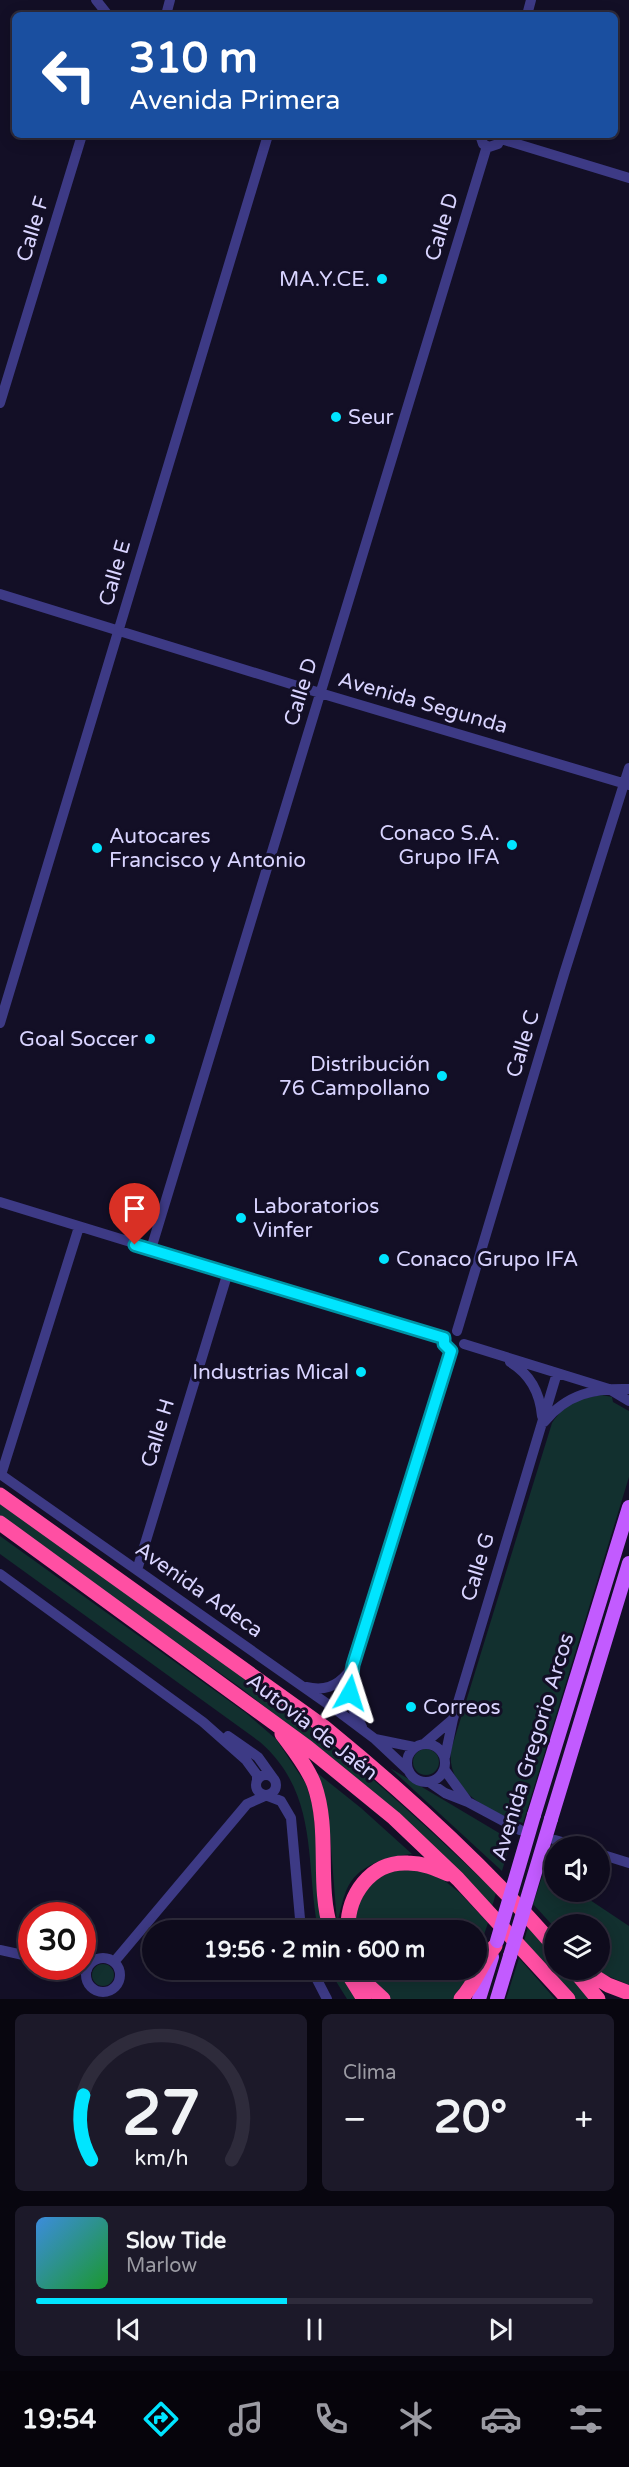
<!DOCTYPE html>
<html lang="es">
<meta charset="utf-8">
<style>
:root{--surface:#0e0b1c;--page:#1c1929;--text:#f1f3f6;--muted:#9b9ba3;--line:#2e2b3b;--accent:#00e5ff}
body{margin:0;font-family:"Varela Round",sans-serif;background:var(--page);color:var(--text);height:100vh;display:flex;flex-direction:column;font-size:22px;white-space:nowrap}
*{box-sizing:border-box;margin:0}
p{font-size:20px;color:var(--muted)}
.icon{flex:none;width:33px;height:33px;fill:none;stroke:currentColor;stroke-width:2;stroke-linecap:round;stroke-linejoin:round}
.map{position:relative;height:1999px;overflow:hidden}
.drawer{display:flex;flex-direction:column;gap:15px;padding:15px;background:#08060f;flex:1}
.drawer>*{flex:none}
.guide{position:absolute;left:12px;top:12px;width:606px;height:126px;border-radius:9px;box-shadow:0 3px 15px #0003,0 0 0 2px var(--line);background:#1a4fa0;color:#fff;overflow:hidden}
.controls{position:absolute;left:544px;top:1836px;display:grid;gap:12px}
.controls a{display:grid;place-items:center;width:66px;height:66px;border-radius:50%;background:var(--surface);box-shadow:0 3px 15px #0003,0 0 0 2px var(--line);font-size:30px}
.speed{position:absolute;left:18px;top:1902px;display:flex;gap:12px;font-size:30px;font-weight:700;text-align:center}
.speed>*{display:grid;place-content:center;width:78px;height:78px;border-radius:50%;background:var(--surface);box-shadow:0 3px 15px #0003,0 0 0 2px var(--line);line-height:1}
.speed .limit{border:9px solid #d22;background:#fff;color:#111}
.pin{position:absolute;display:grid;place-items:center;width:51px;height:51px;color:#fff;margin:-62px -26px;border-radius:50% 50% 50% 0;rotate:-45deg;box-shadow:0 0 6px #0007}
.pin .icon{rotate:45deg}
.me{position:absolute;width:66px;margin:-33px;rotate:6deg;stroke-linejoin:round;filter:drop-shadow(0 0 4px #0008)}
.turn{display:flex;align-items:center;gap:21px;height:126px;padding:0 18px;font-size:27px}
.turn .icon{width:78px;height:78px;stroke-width:2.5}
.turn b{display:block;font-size:42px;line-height:51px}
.big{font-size:45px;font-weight:700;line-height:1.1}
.drawer .widget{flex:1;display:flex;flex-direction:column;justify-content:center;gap:9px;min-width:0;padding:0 21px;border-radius:9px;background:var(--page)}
.drawer .dial{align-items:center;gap:0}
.dial svg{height:156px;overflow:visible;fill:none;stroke:var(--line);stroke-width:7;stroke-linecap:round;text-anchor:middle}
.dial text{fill:var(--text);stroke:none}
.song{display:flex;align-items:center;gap:18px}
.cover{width:72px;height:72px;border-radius:9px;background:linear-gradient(135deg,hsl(210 70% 55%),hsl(130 70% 35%))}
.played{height:6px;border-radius:3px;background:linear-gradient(90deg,var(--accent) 45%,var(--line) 45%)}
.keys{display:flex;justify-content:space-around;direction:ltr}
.heat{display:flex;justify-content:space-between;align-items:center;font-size:33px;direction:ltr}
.drawer .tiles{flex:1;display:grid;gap:15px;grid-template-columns:1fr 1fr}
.widget:last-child{grid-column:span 2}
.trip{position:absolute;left:142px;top:1920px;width:345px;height:60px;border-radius:30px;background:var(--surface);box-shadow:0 3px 15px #0003,0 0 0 2px var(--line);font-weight:700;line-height:60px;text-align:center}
.tab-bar{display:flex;height:96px;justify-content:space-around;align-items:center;background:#06040b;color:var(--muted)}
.tab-bar .icon{width:42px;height:42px}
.tab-bar .current{color:var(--accent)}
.tab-bar b{font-size:27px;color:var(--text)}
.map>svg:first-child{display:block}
</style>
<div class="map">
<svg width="629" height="1999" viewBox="0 0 629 1999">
<rect width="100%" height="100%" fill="#130f26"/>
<!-- green -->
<path fill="#12302f" d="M602,1395L612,1397L613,1402L629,1411V1477L523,1823C490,1812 446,1791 451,1750L552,1423C567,1401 578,1399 602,1395Z
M0,1503L287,1709C361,1766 429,1828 496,1893L492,1907L342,1768L241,1688L0,1518Z
M0,1536L246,1713L276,1739L306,1784L313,1807L325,1930H318C305,1860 319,1794 260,1742L0,1554Z
M413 1762a13 13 0 1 1 26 0a13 13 0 1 1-26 0Z
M311,1768L361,1808L412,1854C387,1857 357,1864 346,1891C342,1901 340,1913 337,1923L330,1835L322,1792Z
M390,1768L511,1840L502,1871Z
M550,1853L555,1855V1892H578L629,1926V1985L594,1970H600V1924H555V1928L533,1904Z
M403,1867L436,1874L460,1893L488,1923L477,1955V1930H353L356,1903L373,1878Z
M528,1927L555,1958V1970H566L590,1999H574L524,1941Z
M519,1958L555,1999H506Z
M92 1975a11 11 0 1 1 22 0a11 11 0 1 1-22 0Z
M329,1970H340L357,1999H347Z
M364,1970H473L454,1999H390Z"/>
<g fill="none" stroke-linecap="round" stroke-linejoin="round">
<!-- minor -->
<path stroke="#3d3a85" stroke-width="10" d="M96,0L108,15
M166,15L170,0
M527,15L531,0
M480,135L483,144L489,147L498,144L502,135
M501,139L629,178
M0,403L82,135
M0,594L320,693L629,785
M0,1023L268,135
M0,1202L444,1338
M151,1249L487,146
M457,1331L564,974L629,768
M464,1344L609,1389L629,1401
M510,1362C530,1374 540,1393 542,1416
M544,1422C567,1394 594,1388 629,1389
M0,1474L339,1712L375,1739L408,1770
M1,1475L79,1227
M137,1570L228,1272
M0,1574L203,1722L246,1760L257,1775V1781
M352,1680L351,1705L362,1727
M306,1687C324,1691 336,1687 348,1673
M339,1712L340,1699L451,1351
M228,1736L258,1757L273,1778
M375,1739L414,1747
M425,1743L453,1719
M407 1763a19 19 0 1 1 38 0a19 19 0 1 1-38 0Z
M445,1757L453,1719L557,1373
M444,1769L468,1802
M256 1785a10 10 0 1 1 20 0a10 10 0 1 1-20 0Z
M429,1782L445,1793L468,1802L520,1830
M268,1796L281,1801L291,1818L301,1930
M555,1840L576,1846
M600,1854L629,1863
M0,1950L32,1957
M86 1975a17 17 0 1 1 34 0a17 17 0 1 1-34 0Z
M114,1962L247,1804L265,1796
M73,1966L87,1970
M312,1970L327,1999"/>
<!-- major -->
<path stroke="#c25bff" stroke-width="14" d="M534,1815L629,1507
M551,1819L629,1563
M479,1999L492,1957
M497,1999L510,1956"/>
<!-- highway -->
<path stroke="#ff4fa3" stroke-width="15" d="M0,1495L324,1727C406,1794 486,1867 555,1947
M0,1523L307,1747L394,1818L458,1879L568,1999
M282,1734C293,1749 307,1766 314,1784C331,1831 316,1883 331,1930
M348,1930C347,1896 370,1861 408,1863C423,1863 435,1868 448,1874
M346,1970L364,1999
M359,1970L370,1987L383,1999
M574,1970L598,1999
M584,1970L608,1985L629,1993
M461,1999C476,1983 481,1963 495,1946"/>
<!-- major-bridge -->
<path stroke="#c25bff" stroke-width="14" d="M497,1941L534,1815
M510,1956L551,1819"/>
</g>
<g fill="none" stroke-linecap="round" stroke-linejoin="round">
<defs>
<path id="route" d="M135,1245L444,1338V1344L451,1351L353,1665L350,1693"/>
</defs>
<!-- route casing -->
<use href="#route" stroke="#0095a6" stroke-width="15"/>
<!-- route -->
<use href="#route" stroke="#00e5ff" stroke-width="10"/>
</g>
<!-- markers -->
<g fill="#00e5ff" stroke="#130f26" stroke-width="2">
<circle cx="382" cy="279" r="6"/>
<circle cx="336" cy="417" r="6"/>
<circle cx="512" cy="845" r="6"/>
<circle cx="97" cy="848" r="6"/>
<circle cx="150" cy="1039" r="6"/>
<circle cx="442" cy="1076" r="6"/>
<circle cx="241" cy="1218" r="6"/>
<circle cx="384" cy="1259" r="6"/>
<circle cx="361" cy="1372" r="6"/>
<circle cx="411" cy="1707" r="6"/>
</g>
<g text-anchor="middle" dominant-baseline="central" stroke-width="6" stroke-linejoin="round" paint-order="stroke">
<!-- street labels -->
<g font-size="21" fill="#d9d4ff" stroke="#130f26">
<text transform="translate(442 227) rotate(-73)">Calle D</text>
<text transform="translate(33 229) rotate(-73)">Calle F</text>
<text transform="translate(115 573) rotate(-74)">Calle E</text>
<text transform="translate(301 692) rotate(-73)">Calle D</text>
<text transform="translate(423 703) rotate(16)">Avenida Segunda</text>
<text transform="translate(523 1044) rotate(-73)">Calle C</text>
<text transform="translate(158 1433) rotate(-73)">Calle H</text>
<text transform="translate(478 1567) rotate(-73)">Calle G</text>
<text transform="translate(199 1590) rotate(35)">Avenida Adeca</text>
<text transform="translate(312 1727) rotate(38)">Autovía de Jaén</text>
<text transform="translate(533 1747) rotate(-73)">Avenida Gregorio Arcos</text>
</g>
<!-- poi labels -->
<g font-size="21" fill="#d9d4ff" stroke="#130f26" text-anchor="end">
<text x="370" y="279">MA.Y.CE.</text>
<text x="348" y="417" text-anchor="start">Seur</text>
<text x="500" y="833">Conaco S.A.<tspan x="500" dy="24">Grupo IFA</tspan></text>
<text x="109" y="836" text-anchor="start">Autocares<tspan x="109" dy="24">Francisco y Antonio</tspan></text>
<text x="138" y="1039">Goal Soccer</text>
<text x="430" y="1064">Distribución<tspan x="430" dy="24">76 Campollano</tspan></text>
<text x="253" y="1206" text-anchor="start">Laboratorios<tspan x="253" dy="24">Vinfer</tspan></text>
<text x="396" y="1259" text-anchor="start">Conaco Grupo IFA</text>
<text x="349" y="1372">Industrias Mical</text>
<text x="423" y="1707" text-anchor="start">Correos</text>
</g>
</g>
</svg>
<div class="controls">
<a><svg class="icon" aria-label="sound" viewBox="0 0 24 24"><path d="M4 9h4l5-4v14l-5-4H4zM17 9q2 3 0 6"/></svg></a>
<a><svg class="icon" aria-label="layers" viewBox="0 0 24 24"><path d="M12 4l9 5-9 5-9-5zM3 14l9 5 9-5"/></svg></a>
</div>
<div class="speed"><div class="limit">30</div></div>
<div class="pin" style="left:135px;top:1245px;background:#d93025"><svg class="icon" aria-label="arrive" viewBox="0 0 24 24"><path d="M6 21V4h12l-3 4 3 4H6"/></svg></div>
<svg class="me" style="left:350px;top:1693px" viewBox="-20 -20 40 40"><path d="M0-17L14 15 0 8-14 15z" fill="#00e5ff" stroke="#fff" stroke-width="4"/></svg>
<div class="trip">19:56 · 2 min · 600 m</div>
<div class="guide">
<div class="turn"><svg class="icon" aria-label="left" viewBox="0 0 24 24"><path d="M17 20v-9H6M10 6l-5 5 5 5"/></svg><div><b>310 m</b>Avenida Primera</div></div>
</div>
</div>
<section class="drawer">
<div class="tiles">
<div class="widget dial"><svg viewBox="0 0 100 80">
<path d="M14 69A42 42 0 1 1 86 69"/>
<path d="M14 69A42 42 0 0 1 10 36" stroke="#00e5ff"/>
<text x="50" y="56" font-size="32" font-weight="700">27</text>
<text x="50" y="72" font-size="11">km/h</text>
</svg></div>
<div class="widget"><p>Clima</p>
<div class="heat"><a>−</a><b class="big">20°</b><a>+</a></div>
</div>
<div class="widget">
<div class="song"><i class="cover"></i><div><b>Slow Tide</b><p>Marlow</p></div></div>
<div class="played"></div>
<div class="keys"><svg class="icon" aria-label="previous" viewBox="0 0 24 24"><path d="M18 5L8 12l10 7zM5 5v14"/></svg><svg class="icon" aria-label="pause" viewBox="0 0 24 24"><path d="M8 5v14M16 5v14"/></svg><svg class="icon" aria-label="next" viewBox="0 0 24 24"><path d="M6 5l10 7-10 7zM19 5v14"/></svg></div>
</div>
</div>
</section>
<nav class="tab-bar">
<b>19:54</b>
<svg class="icon current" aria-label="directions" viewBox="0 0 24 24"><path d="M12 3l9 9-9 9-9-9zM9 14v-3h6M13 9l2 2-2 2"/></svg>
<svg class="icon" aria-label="music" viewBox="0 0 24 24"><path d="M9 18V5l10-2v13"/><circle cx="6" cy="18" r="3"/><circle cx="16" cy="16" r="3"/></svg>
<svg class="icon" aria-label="phone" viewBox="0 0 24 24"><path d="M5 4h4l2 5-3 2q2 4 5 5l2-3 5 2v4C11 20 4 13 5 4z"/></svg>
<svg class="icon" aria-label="climate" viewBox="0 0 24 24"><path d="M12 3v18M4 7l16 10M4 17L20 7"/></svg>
<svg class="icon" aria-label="car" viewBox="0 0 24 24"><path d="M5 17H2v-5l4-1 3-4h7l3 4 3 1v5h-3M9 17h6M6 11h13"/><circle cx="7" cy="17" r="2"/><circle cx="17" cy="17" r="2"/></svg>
<svg class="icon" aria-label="filters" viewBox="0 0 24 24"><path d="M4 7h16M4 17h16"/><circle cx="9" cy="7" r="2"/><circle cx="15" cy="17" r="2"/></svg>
</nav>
